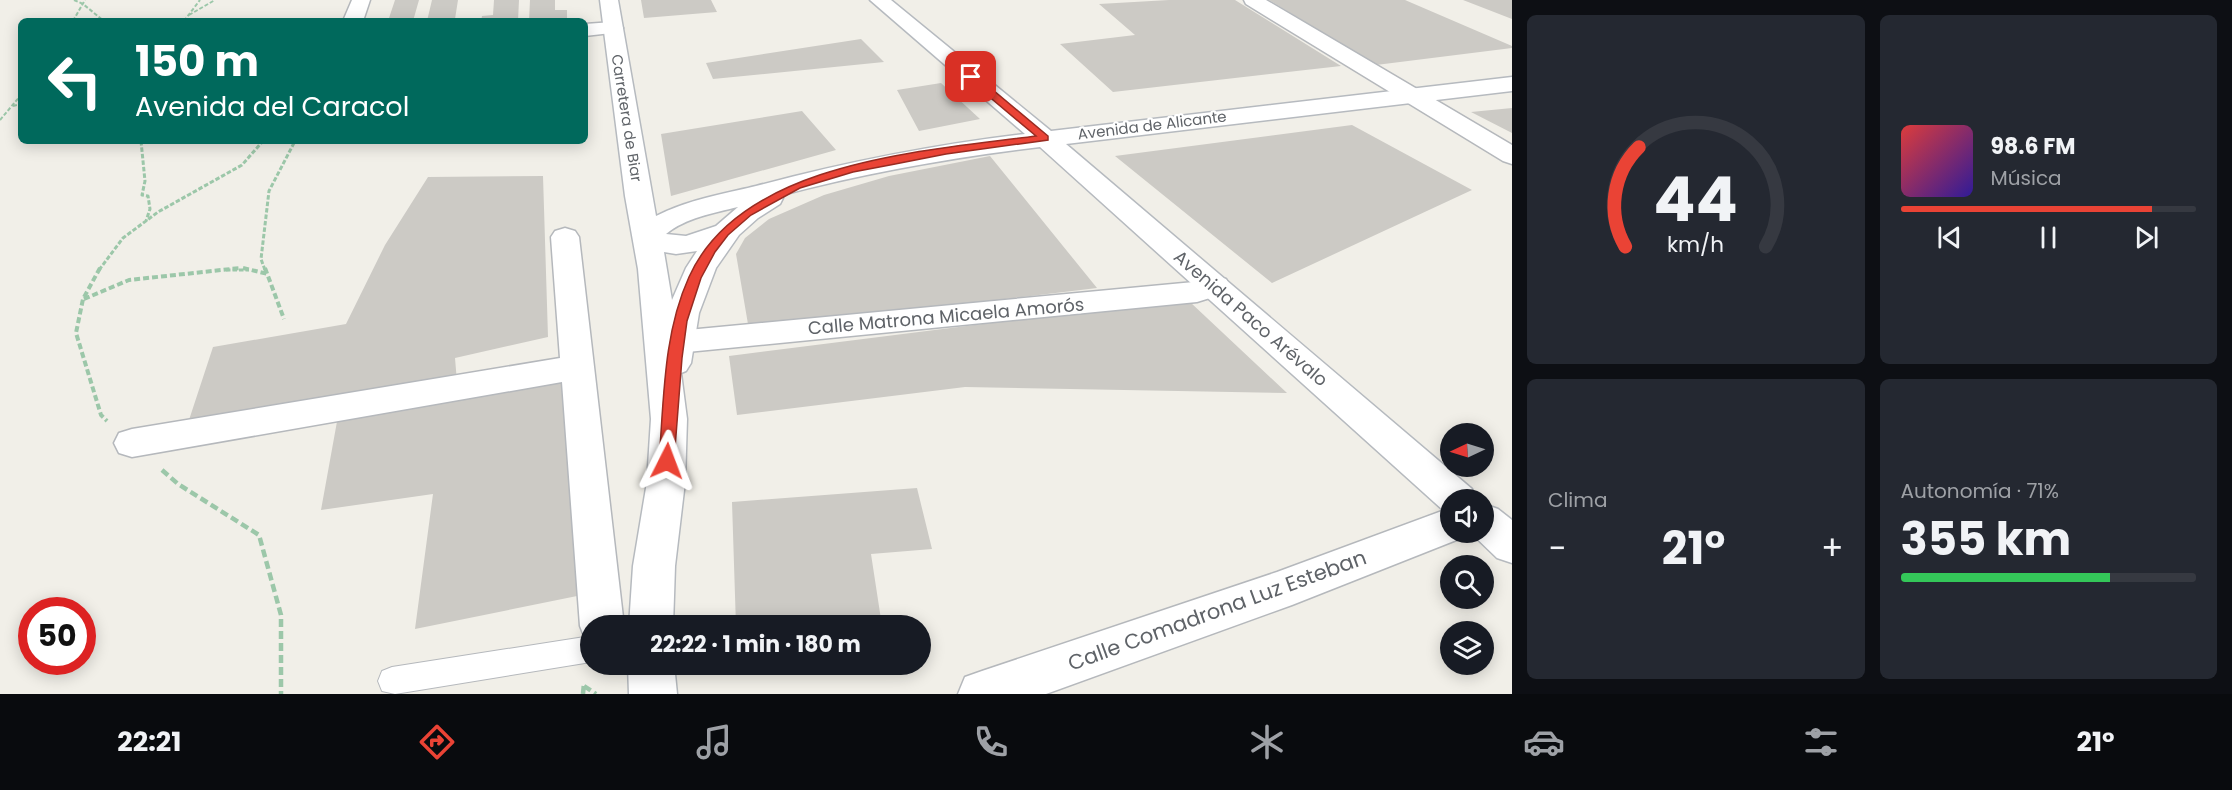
<!DOCTYPE html>
<html lang="es">
<meta charset="utf-8">
<style>
:root{--surface:#171b24;--page:#242831;--text:#f1f3f6;--muted:#9ea1a6;--line:#363941;--accent:#ea4335}
body{margin:0;font-family:Poppins,sans-serif;background:var(--page);color:var(--text);height:100vh;display:flex;flex-direction:column;font-size:22px;white-space:nowrap}
*{box-sizing:border-box;margin:0}
p{font-size:20px;color:var(--muted)}
.icon{flex:none;width:33px;height:33px;fill:none;stroke:currentColor;stroke-width:2;stroke-linecap:round;stroke-linejoin:round}
.map{position:relative;flex:1;overflow:hidden}
.side{display:flex;flex-direction:column;gap:15px;padding:15px;background:#0d0f14;width:720px}
.side>*{flex:none}
.banner{position:absolute;left:18px;top:18px;width:570px;height:126px;border-radius:9px;box-shadow:0 3px 15px #0003;background:#00695c;color:#fff;overflow:hidden}
.needle{width:39px;rotate:266deg}
.fabs{position:absolute;left:1440px;top:423px;display:grid;gap:12px}
.fabs a{display:grid;place-items:center;width:54px;height:54px;border-radius:50%;background:var(--surface);box-shadow:0 3px 15px #0003;font-size:30px}
.speed{position:absolute;left:18px;top:597px;display:flex;gap:12px;font-size:30px;font-weight:700;text-align:center}
.speed>*{display:grid;place-content:center;width:78px;height:78px;border-radius:50%;background:var(--surface);box-shadow:0 3px 15px #0003;line-height:1}
.speed .limit{border:9px solid #d22;background:#fff;color:#111}
.pin{position:absolute;display:grid;place-items:center;width:51px;height:51px;color:#fff;margin:-26px;border-radius:12px;box-shadow:0 3px 9px #0006}
.me{position:absolute;width:66px;margin:-33px;rotate:3deg;stroke-linejoin:round;filter:drop-shadow(0 0 4px #0008)}
.turn{display:flex;align-items:center;gap:21px;height:126px;padding:0 18px;font-size:27px}
.turn .icon{width:78px;height:78px;stroke-width:2.5}
.turn b{display:block;font-size:42px;line-height:51px}
.big{font-size:45px;font-weight:700;line-height:1.1}
.side .card{flex:1;display:flex;flex-direction:column;justify-content:center;gap:9px;min-width:0;padding:0 21px;border-radius:9px;background:var(--page)}
.side .dial{align-items:center;gap:0}
.dial svg{height:156px;overflow:visible;fill:none;stroke:var(--line);stroke-width:7;stroke-linecap:round;text-anchor:middle}
.dial text{fill:var(--text);stroke:none}
.song{display:flex;align-items:center;gap:18px}
.cover{width:72px;height:72px;border-radius:9px;background:linear-gradient(135deg,hsl(0 70% 55%),hsl(250 70% 35%))}
.played{height:6px;border-radius:3px;background:linear-gradient(90deg,var(--accent) 85%,var(--line) 85%)}
.keys{display:flex;justify-content:space-around;direction:ltr}
.heat{display:flex;justify-content:space-between;align-items:center;font-size:33px;direction:ltr}
.charge{height:9px;border-radius:4px;background:linear-gradient(90deg,#34c759 71%,var(--line) 0)}
.side .tiles{flex:1;display:grid;gap:15px;grid-template-columns:repeat(2,1fr)}
.trip{position:absolute;left:580px;top:615px;width:351px;height:60px;border-radius:30px;background:var(--surface);box-shadow:0 3px 15px #0003;font-weight:700;line-height:60px;text-align:center}
.tab-bar{display:flex;height:96px;justify-content:space-around;align-items:center;background:#090b0e;color:var(--muted)}
.tab-bar .icon{width:42px;height:42px}
.tab-bar .on{color:var(--accent)}
.tab-bar b{font-size:27px;color:var(--text)}
main{display:flex;flex:1;min-height:0}
.map>svg:first-child{display:block}
</style>
<main>
<div class="map">
<svg width="1512" height="694" viewBox="0 0 1512 694">
<rect width="100%" height="100%" fill="#f1efe8"/>
<!-- building -->
<path fill="#cccac5" d="M395,0H419L413,21H388Z
M432,0H458L455,19L463,18V21H427Z
M494,0H519L518,21H481L482,16L493,15Z
M530,0H555V10H567V21H529Z
M641,0H711L717,12L644,18Z
M1169,0H1235L1341,66L1113,92L1060,44L1135,35L1099,4Z
M1269,0H1405L1512,46V48L1376,65Z
M1463,0H1512V19Z
M861,39L884,62L713,79L706,63Z
M941,83L980,119L919,131L897,90Z
M1512,108V133L1471,112Z
M802,111L836,150L671,196L661,134Z
M1352,125L1472,190L1272,283L1115,156Z
M990,156L1097,288L749,330L736,254L745,238L769,219L824,195L889,176Z
M543,176L548,337L455,358L457,382L188,423L213,347L346,324L385,245L428,177Z
M1190,302L1287,393L965,387L737,415L729,356L1116,307Z
M564,380L582,595L415,629L433,494L321,510L338,416Z
M917,488L932,549L871,554L882,626H736L732,502Z"/>
<g fill="none" stroke-linecap="round" stroke-linejoin="round">
<defs>
<path id="lane" d="M591,636V662L395,694L382,691L378,681L382,671L392,667Z"/>
<path id="street" d="M352,0H370L363,21H343Z
M1244,0H1266L1512,145V164L1503,161L1246,4Z
M613,22L620,24L623,28L620,32L585,36V24Z
M565,228L575,231L579,237L624,626H591V642L586,641L580,626L562,382L132,457L119,453L114,443L119,433L132,429L560,358L551,237L555,231Z
M1215,276L1226,279L1230,286L1226,293L1197,302L677,353L665,350L661,342L665,334L677,331L1194,282Z
M1450,508V532H1466L1464,537L1292,605L1046,694H958L965,677L982,671L1277,572Z"/>
<path id="secondary" d="M600,0H618L656,216C687,200 723,194 756,186C847,162 932,145 1025,134L870,0H891L1051,131L1512,77V91L1066,144L1472,489L1477,500H1450V514L1444,511L1040,147C950,158 869,172 782,195L783,198L780,204L758,218L739,235L716,268L699,313L691,363L686,371L681,373L687,419L685,482L675,566L673,626H629L633,566L647,482L651,419L638,269L625,196ZM738,207L716,226L686,236L666,234C685,218 714,213 738,207ZM697,251L686,268L672,300L664,252L676,254Z
M1484,504L1498,509L1512,520V563L1497,558L1470,532H1484Z
M628,664H674L677,694H629Z"/>
</defs>
<!-- lane casing -->
<use href="#lane" stroke="#b5b8bc" stroke-width="2"/>
<!-- street casing -->
<use href="#street" stroke="#b5b8bc" stroke-width="3"/>
<!-- secondary casing -->
<use href="#secondary" stroke="#b6babf" stroke-width="3"/>
<!-- path-far3 -->
<path stroke="#9cc7a9" stroke-width="2" stroke-dasharray="4 2" stroke-linecap="butt" d="M74,0L83,4L104,21
M189,15L215,0
M73,21L85,0
M184,21L200,0
M13,106L21,104
M0,120L21,95"/>
<!-- path-far2 -->
<path stroke="#9cc7a9" stroke-width="3" stroke-dasharray="4.5 2" stroke-linecap="butt" d="M141,141L145,181L142,195L148,196L150,209L146,221
M99,270L123,238L158,212L242,165L263,141
M226,270H249
M265,270L261,259L269,191L295,141"/>
<!-- path-far1 -->
<path stroke="#9cc7a9" stroke-width="4" stroke-dasharray="6 3" stroke-linecap="butt" d="M100,268L83,299L76,333L101,415L107,421
M243,268L268,274
M265,268L284,319
M84,299L129,280L240,268"/>
<!-- path -->
<path stroke="#9cc7a9" stroke-width="4.5" stroke-dasharray="8 4" stroke-linecap="butt" d="M162,470L178,484L259,535L281,615V694
M584,686L596,694
M583,694L584,683"/>
<!-- lane -->
<use href="#lane" fill="#fff" fill-rule="evenodd"/>
<!-- street -->
<use href="#street" fill="#fff" fill-rule="evenodd"/>
<!-- secondary -->
<use href="#secondary" fill="#fff" fill-rule="evenodd"/>
</g>
<!-- route -->
<path fill="#ea4335" stroke="#982c22" stroke-width="1.5" d="M968,75H975L1048,136V140L946,154L890,165L853,172L800,188L751,215L728,235L715,252L701,278L687,321L682,358L674,461L672,465L667,467L661,465L659,461C664,400 663,334 689,277C741,161 925,151 1036,136L968,79Z"/>
<g text-anchor="middle" dominant-baseline="central" stroke-width="4.5" stroke-linejoin="round" paint-order="stroke">
<!-- far-street labels -->
<g font-size="15" fill="#5f6368" stroke="#fff">
<text transform="translate(627 118) rotate(81)">Carretera de Biar</text>
<text transform="translate(1152 125) rotate(-7)">Avenida de Alicante</text>
</g>
<!-- street labels -->
<g font-size="18" fill="#5f6368" stroke="#fff">
<text transform="translate(946 316) rotate(-5)">Calle Matrona Micaela Amorós</text>
<text transform="translate(1251 318) rotate(41)">Avenida Paco Arévalo</text>
</g>
<!-- near-street labels -->
<g font-size="21" fill="#5f6368" stroke="#fff">
<text transform="translate(1217 610) rotate(-20)">Calle Comadrona Luz Esteban</text>
</g>
</g>
</svg>
<div class="fabs">
<a><svg class="needle" viewBox="-14 -14 28 28"><path d="M0-13l5 13h-10z" fill="#e53935"/><path d="M0 13l5-13h-10z" fill="#9ea1a6"/></svg></a>
<a><svg class="icon" aria-label="sound" viewBox="0 0 24 24"><path d="M4 9h4l5-4v14l-5-4H4zM17 9q2 3 0 6"/></svg></a>
<a><svg class="icon" aria-label="search" viewBox="0 0 24 24"><circle cx="10" cy="10" r="6"/><path d="M15 15l6 6"/></svg></a>
<a><svg class="icon" aria-label="layers" viewBox="0 0 24 24"><path d="M12 4l9 5-9 5-9-5zM3 14l9 5 9-5"/></svg></a>
</div>
<div class="speed"><div class="limit">50</div></div>
<div class="pin" style="left:971px;top:77px;background:#d93025"><svg class="icon" aria-label="arrive" viewBox="0 0 24 24"><path d="M6 21V4h12l-3 4 3 4H6"/></svg></div>
<svg class="me" style="left:667px;top:461px" viewBox="-20 -20 40 40"><path d="M0-17L14 15 0 8-14 15z" fill="#ea4335" stroke="#fff" stroke-width="4"/></svg>
<div class="trip">22:22 · 1 min · 180 m</div>
<div class="banner">
<div class="turn"><svg class="icon" aria-label="left" viewBox="0 0 24 24"><path d="M17 20v-9H6M10 6l-5 5 5 5"/></svg><div><b>150 m</b>Avenida del Caracol</div></div>
</div>
</div>
<section class="side">
<div class="tiles">
<div class="card dial"><svg viewBox="0 0 100 80">
<path d="M14 69A42 42 0 1 1 86 69"/>
<path d="M14 69A42 42 0 0 1 21 18" stroke="#ea4335"/>
<text x="50" y="56" font-size="32" font-weight="700">44</text>
<text x="50" y="72" font-size="11">km/h</text>
</svg></div>
<div class="card">
<div class="song"><i class="cover"></i><div><b>98.6 FM</b><p>Música</p></div></div>
<div class="played"></div>
<div class="keys"><svg class="icon" aria-label="previous" viewBox="0 0 24 24"><path d="M18 5L8 12l10 7zM5 5v14"/></svg><svg class="icon" aria-label="pause" viewBox="0 0 24 24"><path d="M8 5v14M16 5v14"/></svg><svg class="icon" aria-label="next" viewBox="0 0 24 24"><path d="M6 5l10 7-10 7zM19 5v14"/></svg></div>
</div>
<div class="card"><p>Clima</p>
<div class="heat"><a>−</a><b class="big">21°</b><a>+</a></div>
</div>
<div class="card"><p>Autonomía · 71%</p><b class="big">355 km</b><div class="charge"></div></div>
</div>
</section>
</main>
<nav class="tab-bar">
<b>22:21</b>
<svg class="icon on" aria-label="directions" viewBox="0 0 24 24"><path d="M12 3l9 9-9 9-9-9zM9 14v-3h6M13 9l2 2-2 2"/></svg>
<svg class="icon" aria-label="music" viewBox="0 0 24 24"><path d="M9 18V5l10-2v13"/><circle cx="6" cy="18" r="3"/><circle cx="16" cy="16" r="3"/></svg>
<svg class="icon" aria-label="phone" viewBox="0 0 24 24"><path d="M5 4h4l2 5-3 2q2 4 5 5l2-3 5 2v4C11 20 4 13 5 4z"/></svg>
<svg class="icon" aria-label="climate" viewBox="0 0 24 24"><path d="M12 3v18M4 7l16 10M4 17L20 7"/></svg>
<svg class="icon" aria-label="car" viewBox="0 0 24 24"><path d="M5 17H2v-5l4-1 3-4h7l3 4 3 1v5h-3M9 17h6M6 11h13"/><circle cx="7" cy="17" r="2"/><circle cx="17" cy="17" r="2"/></svg>
<svg class="icon" aria-label="filters" viewBox="0 0 24 24"><path d="M4 7h16M4 17h16"/><circle cx="9" cy="7" r="2"/><circle cx="15" cy="17" r="2"/></svg>
<b>21°</b>
</nav>
